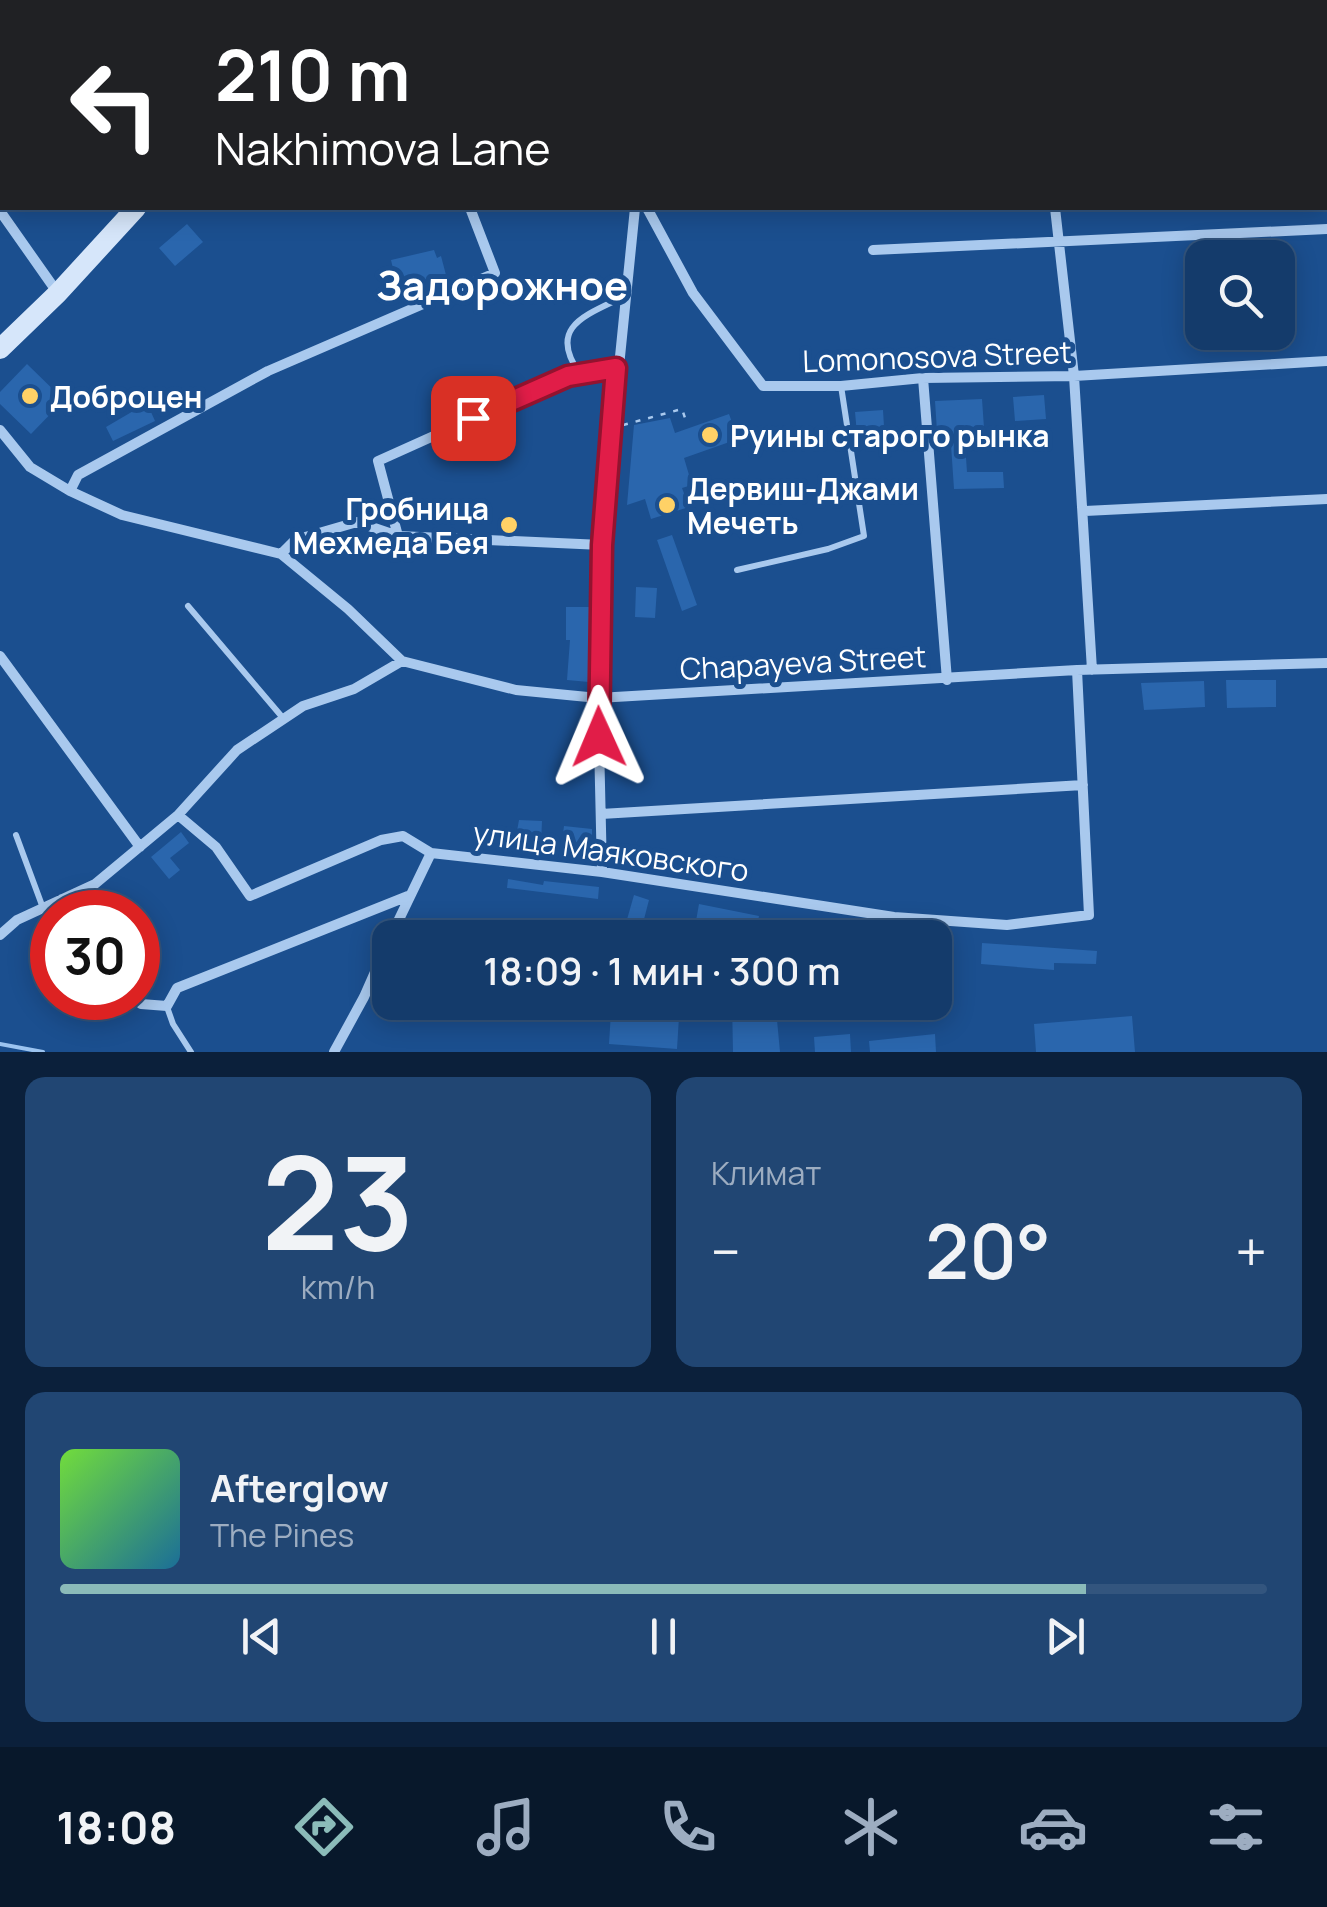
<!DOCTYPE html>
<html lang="ru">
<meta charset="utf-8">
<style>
:root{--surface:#143b6b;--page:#214673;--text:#f1f3f6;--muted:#9dadc1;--line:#33557e;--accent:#8bbbb9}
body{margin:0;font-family:Manrope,sans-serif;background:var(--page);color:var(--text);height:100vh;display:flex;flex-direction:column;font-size:38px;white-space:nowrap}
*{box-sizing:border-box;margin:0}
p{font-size:32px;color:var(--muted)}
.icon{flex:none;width:55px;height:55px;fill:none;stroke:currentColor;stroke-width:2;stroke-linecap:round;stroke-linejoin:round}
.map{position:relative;height:1052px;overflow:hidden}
.panel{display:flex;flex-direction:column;gap:25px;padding:25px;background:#0b203b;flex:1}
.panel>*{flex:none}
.guide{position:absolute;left:0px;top:0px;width:1328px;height:210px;box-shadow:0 5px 25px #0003,0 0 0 2px var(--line);background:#202124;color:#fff;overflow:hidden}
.buttons{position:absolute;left:1185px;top:240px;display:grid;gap:20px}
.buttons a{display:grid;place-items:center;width:110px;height:110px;border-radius:20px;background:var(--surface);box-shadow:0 5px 25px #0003,0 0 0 2px var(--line);font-size:50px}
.speed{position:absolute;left:30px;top:890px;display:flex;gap:20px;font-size:50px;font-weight:700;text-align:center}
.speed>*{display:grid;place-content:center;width:130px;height:130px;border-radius:50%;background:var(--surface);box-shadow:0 5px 25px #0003,0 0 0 2px var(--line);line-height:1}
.speed .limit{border:15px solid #d22;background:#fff;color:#111}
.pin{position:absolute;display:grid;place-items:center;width:85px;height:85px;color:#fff;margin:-42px;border-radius:20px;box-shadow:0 5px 15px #0006}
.me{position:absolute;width:110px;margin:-55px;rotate:359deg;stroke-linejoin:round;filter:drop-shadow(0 0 8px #0008)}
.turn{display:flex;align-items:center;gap:35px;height:210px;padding:0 50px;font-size:45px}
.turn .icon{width:130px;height:130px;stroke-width:2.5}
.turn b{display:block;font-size:70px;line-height:85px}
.big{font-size:75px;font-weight:600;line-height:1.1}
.panel .widget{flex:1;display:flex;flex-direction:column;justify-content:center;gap:15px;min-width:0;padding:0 35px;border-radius:20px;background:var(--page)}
.panel .dial{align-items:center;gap:0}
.dial b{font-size:130px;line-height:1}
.song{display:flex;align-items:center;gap:30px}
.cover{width:120px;height:120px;border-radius:15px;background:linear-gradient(135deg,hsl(100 70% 55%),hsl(200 70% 35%))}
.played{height:10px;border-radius:5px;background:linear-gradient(90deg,var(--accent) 85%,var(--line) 85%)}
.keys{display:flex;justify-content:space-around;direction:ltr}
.heat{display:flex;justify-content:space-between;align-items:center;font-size:55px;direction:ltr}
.panel .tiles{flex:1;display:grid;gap:25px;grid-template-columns:1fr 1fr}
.widget:last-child{grid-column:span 2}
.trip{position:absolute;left:372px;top:920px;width:580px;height:100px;border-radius:20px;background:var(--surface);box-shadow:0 5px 25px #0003,0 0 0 2px var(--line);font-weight:600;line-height:100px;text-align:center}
.tab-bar{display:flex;height:160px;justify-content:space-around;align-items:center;background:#08182b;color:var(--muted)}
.tab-bar .icon{width:70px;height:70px}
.tab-bar .on{color:var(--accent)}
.tab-bar b{font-size:45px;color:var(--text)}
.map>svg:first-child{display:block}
</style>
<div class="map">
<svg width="1327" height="1052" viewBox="0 0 1327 1052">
<rect width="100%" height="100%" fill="#1b4f8f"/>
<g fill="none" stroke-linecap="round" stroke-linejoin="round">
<!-- stream -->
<path stroke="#9cc4f0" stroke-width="4" d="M0,1044L43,1052"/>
</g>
<!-- building -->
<path fill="#2a66ad" d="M187,224L203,242L175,266L159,248Z
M434,250L437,258L441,256L446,275L397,286L391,260Z
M27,364L64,400L31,434L0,404V392Z
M1044,395L1046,419L1015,421L1013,397Z
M982,399L984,428L964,429L967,472H1003L1004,488L954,489L950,430L937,431L935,401Z
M147,403L155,421L113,441L106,427Z
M883,410L885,443L858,445L855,412Z
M729,414L738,439L684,458L692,485L682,488L689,507L651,519L645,499L627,505L634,425L670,418L675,433Z
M672,535L697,605L682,611L657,540Z
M636,587L657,588L655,618L635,617Z
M566,607H591L589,682L567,680L570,640H566Z
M1226,680H1276V707L1227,708Z
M1204,681L1205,707L1144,710L1141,683Z
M519,820L542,821L541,844L515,842Z
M564,826L592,829V852L561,849Z
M181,832L189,843L170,858L180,870L169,879L151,857Z
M508,879L543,885L544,881L599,887L598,899L507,888Z
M634,895L649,900L643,923L635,921L633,933L641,938H594L599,922L624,930Z
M699,904L759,916L755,934L696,921Z
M798,919L865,933L864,938H838L797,928Z
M982,943L1097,951L1096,964L1054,963V970L981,964Z
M732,1002H816L817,1017L777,1020L780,1052H733Z
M611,1012L679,1017L677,1049L609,1044Z
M1132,1016L1135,1052H1036L1034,1024Z
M850,1034L851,1052H815L814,1037Z
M935,1034L936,1052H870L869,1041Z"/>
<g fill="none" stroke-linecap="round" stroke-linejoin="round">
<!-- path -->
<path stroke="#a9c9ee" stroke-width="2.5" stroke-dasharray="5 8" stroke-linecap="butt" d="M623,425L682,409L687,424"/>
<!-- service -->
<path stroke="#a9c9ee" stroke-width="6" d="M723,2L731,0
M580,374C546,326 587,315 625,296
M737,570L828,549L864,536L841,386
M188,606L283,718
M16,835L43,908
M167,1007L173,1024L191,1052"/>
<!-- minor -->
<path stroke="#a9c9ee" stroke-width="10" d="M1034,0V2
M102,2V0
M0,26L2,27
M1325,89H1327
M647,208L693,293L763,386H841L923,378L1074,376L1327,361
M1055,208L1074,376L1092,670
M0,211L57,292
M873,250L1327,229
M923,378L947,680
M0,430L30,467L70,491L122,515L281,554L348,609L402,661L516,690L598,698L1077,670L1327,663
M70,491L78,475L268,371L495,273L470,208
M1085,511L1327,499
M398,536L378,461L567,376L616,367
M281,554L295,540L357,522L398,536L602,545
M0,656L140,847
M601,814L1083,785
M178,815L216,847L250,896L381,840L403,836L431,853L602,872L894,917L1007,925L1089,915L1077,670
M602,872L598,698L602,535L635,208
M62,899L70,912
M0,935L17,920L95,884L178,815L237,750L303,706L354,689L402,661
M390,938L431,853
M135,998L141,1004L167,1006L177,988L408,896
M334,1052L364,997L390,938"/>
<!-- secondary -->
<path stroke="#d6e6fa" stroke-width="20" d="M770,2L776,0
M0,349L58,293L136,208"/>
</g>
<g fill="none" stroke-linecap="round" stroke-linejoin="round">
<defs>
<path id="route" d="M473,418L568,376L616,368L602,545L599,737"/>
</defs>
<!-- route casing -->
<use href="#route" stroke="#92132f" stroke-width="25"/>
<!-- route -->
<use href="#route" stroke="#e11d48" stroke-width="18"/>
</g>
<!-- markers -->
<g fill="#ffd166" stroke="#1b4f8f" stroke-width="4">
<circle cx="30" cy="396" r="10"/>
<circle cx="710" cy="435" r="10"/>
<circle cx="667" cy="505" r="10"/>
<circle cx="509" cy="525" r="10"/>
</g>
<g text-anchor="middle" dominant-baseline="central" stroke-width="10" stroke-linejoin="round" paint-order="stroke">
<!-- street labels -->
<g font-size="30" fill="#fff" stroke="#1b4f8f">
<text transform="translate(937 356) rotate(-2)">Lomonosova Street</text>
<text transform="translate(803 662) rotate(-3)">Chapayeva Street</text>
<text transform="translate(611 851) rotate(8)">улица Маяковского</text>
</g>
<!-- poi labels -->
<g font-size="30" font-weight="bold" fill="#fff" stroke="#1b4f8f" text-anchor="start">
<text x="50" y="396">Доброцен</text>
<text x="730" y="435">Руины старого рынка</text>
<text x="687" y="488">Дервиш-Джами<tspan x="687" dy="34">Мечеть</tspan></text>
<text x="489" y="508" text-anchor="end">Гробница<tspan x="489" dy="34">Мехмеда Бея</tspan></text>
</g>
<!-- district labels -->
<g font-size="40" font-weight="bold" fill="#fff" stroke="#1b4f8f">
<text x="502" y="284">Задорожное</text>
</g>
</g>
</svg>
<div class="buttons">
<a><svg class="icon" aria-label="search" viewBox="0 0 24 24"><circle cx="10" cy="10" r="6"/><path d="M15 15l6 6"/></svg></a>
</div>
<div class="speed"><div class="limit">30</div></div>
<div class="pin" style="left:473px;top:418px;background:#d93025"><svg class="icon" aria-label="arrive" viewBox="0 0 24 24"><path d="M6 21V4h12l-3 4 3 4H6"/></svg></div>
<svg class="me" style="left:599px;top:737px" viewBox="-20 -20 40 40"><path d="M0-17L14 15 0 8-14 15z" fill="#e11d48" stroke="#fff" stroke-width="4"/></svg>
<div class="trip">18:09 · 1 мин · 300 m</div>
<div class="guide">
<div class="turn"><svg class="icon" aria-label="left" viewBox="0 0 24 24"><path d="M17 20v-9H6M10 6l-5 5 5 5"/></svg><div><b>210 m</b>Nakhimova Lane</div></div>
</div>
</div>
<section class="panel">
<div class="tiles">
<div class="widget dial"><b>23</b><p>km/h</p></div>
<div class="widget"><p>Климат</p>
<div class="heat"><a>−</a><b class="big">20°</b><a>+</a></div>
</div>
<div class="widget">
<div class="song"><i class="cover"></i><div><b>Afterglow</b><p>The Pines</p></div></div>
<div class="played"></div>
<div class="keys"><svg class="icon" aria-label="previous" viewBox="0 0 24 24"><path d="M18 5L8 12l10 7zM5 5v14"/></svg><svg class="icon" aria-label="pause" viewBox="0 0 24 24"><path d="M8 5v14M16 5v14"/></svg><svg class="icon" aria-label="next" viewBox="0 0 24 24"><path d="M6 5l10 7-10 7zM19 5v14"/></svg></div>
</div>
</div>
</section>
<nav class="tab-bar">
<b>18:08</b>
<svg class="icon on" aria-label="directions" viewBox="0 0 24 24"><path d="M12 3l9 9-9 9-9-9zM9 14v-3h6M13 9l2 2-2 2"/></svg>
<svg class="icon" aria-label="music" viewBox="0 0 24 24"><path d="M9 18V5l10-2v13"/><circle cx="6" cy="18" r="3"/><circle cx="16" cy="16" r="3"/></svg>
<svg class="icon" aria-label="phone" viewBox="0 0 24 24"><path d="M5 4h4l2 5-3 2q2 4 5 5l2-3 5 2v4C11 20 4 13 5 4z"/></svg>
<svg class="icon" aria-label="climate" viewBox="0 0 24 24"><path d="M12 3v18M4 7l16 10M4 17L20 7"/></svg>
<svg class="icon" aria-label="car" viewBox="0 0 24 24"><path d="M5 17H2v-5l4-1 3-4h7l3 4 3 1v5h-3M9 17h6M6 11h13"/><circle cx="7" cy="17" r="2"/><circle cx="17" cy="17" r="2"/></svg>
<svg class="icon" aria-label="filters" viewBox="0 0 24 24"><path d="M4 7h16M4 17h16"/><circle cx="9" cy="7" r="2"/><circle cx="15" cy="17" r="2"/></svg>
</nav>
